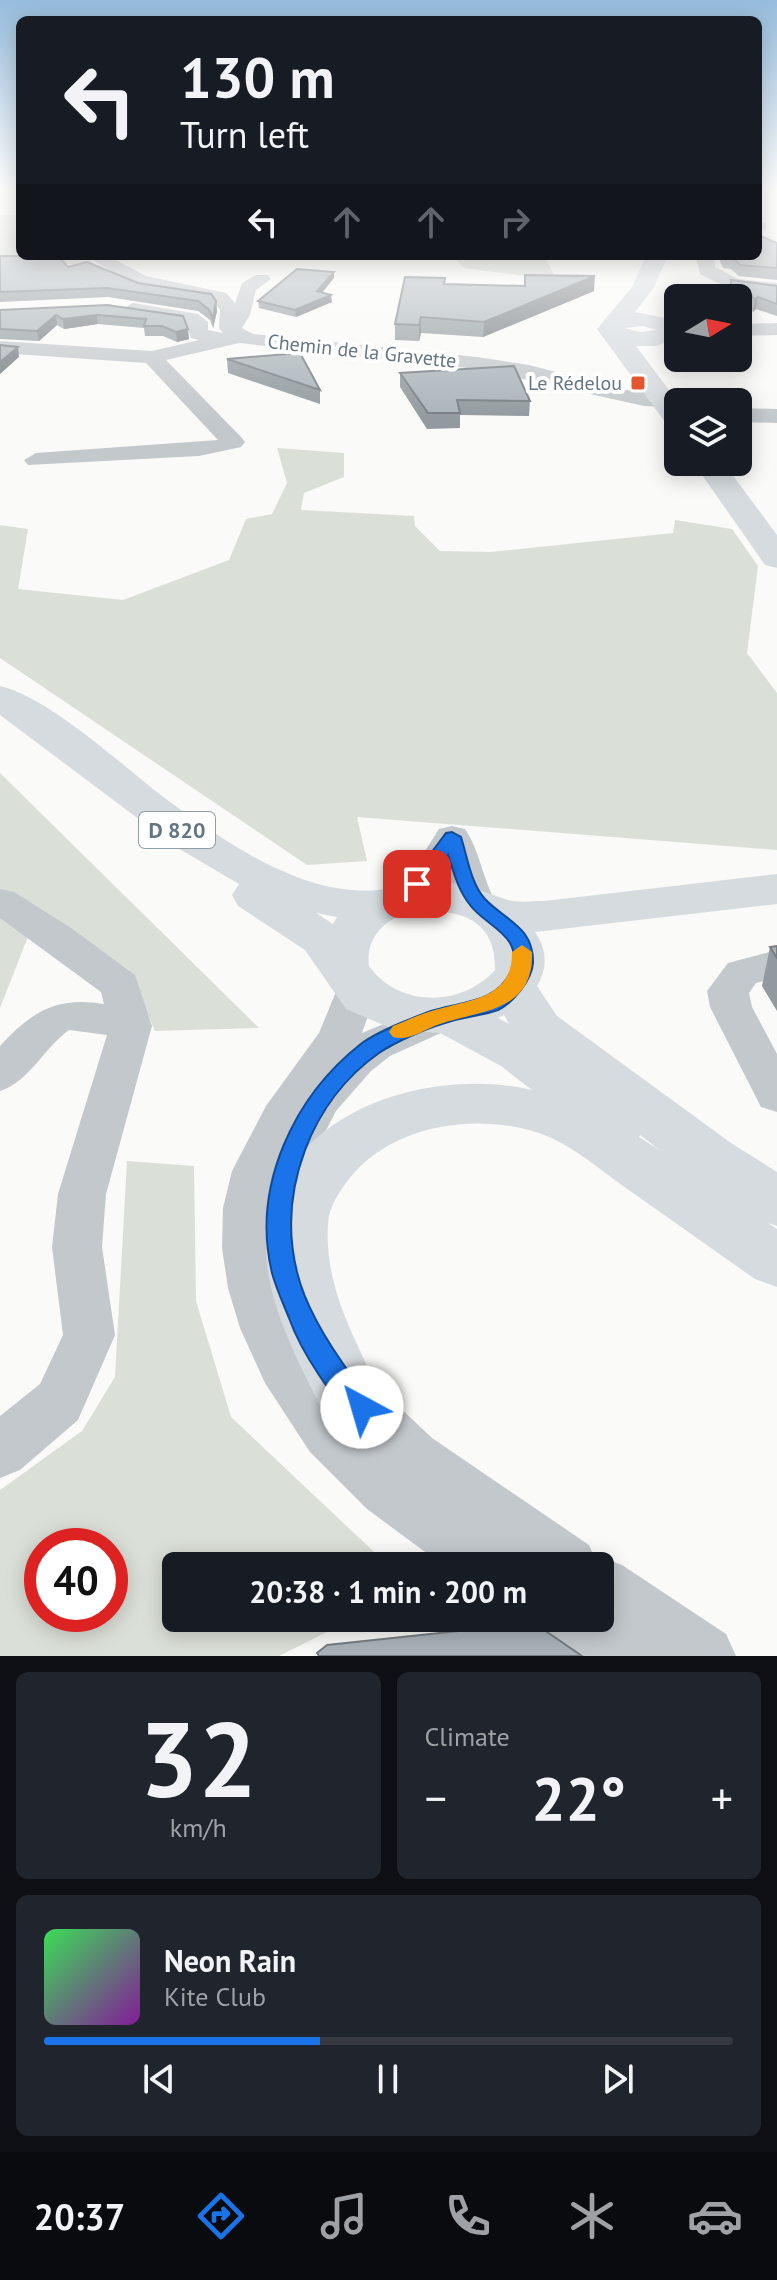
<!DOCTYPE html>
<meta charset="utf-8">
<style>
:root{--surface:#171b24;--page:#20242c;--text:#f1f3f6;--muted:#9ea1a6;--line:#363941;--accent:#1a73e8}
body{margin:0;font-family:"PT Sans",sans-serif;background:var(--page);color:var(--text);height:100vh;display:flex;flex-direction:column;font-size:30px;white-space:nowrap}
*{box-sizing:border-box;margin:0}
p{font-size:26px;color:var(--muted)}
.icon{flex:none;width:44px;height:44px;fill:none;stroke:currentColor;stroke-width:2;stroke-linecap:round;stroke-linejoin:round}
.map{position:relative;height:1656px;overflow:hidden}
.sheet{display:flex;flex-direction:column;gap:16px;padding:16px;background:#0d0f14;flex:1}
.sheet>*{flex:none}
.top-card{position:absolute;left:16px;top:16px;width:746px;height:244px;border-radius:12px;box-shadow:0 4px 20px #0003;background:#171b24;color:var(--text);overflow:hidden}
.needle{width:52px;rotate:80deg}
.buttons{position:absolute;left:664px;top:284px;display:grid;gap:16px}
.buttons a{display:grid;place-items:center;width:88px;height:88px;border-radius:12px;background:var(--surface);box-shadow:0 4px 20px #0003;font-size:40px}
.speed{position:absolute;left:24px;top:1528px;display:flex;gap:16px;font-size:40px;font-weight:700;text-align:center}
.speed>*{display:grid;place-content:center;width:104px;height:104px;border-radius:50%;background:var(--surface);box-shadow:0 4px 20px #0003;line-height:1}
.speed .limit{border:12px solid #d22;background:#fff;color:#111}
.pin{position:absolute;display:grid;place-items:center;width:68px;height:68px;color:#fff;margin:-34px;border-radius:16px;box-shadow:0 4px 12px #0006}
.me{position:absolute;width:88px;margin:-44px;rotate:321deg;stroke-linejoin:round;filter:drop-shadow(0 0 6px #0008)}
.turn{display:flex;align-items:center;gap:28px;height:168px;padding:0 32px;font-size:36px}
.turn .icon{width:104px;height:104px;stroke-width:2.5}
.turn b{display:block;font-size:56px;line-height:68px}
.lanes{display:flex;align-items:center;height:76px;padding:0 32px;background:#0003;justify-content:center;gap:40px;direction:ltr}
.lanes .off{opacity:.35}
.big{font-size:60px;font-weight:800;line-height:1.1}
.sheet .card{flex:1;display:flex;flex-direction:column;justify-content:center;gap:12px;min-width:0;padding:0 28px;border-radius:12px;background:var(--page)}
.sheet .dial{align-items:center;gap:0}
.dial b{font-size:104px;line-height:1}
.song{display:flex;align-items:center;gap:24px}
.cover{width:96px;height:96px;border-radius:12px;background:linear-gradient(135deg,hsl(130 70% 55%),hsl(290 70% 35%))}
.played{height:8px;border-radius:4px;background:linear-gradient(90deg,var(--accent) 40%,var(--line) 40%)}
.keys{display:flex;justify-content:space-around;direction:ltr}
.heat{display:flex;justify-content:space-between;align-items:center;font-size:44px;direction:ltr}
.sheet .tiles{flex:1;display:grid;gap:16px;grid-template-columns:1fr 1fr}
.card:last-child{grid-column:span 2}
.trip{position:absolute;left:162px;top:1552px;width:452px;height:80px;border-radius:12px;background:var(--surface);box-shadow:0 4px 20px #0003;font-weight:800;line-height:80px;text-align:center}
.tabs{display:flex;height:128px;justify-content:space-around;align-items:center;background:#090b0e;color:var(--muted)}
.tabs .icon{width:56px;height:56px}
.tabs .active{color:var(--accent)}
.tabs b{font-size:36px;color:var(--text)}
.map>svg:first-child{display:block}
</style>
<div class="map">
<svg width="777" height="1656" viewBox="0 0 777 1656">
<rect width="100%" height="100%" fill="#fafaf8"/>
<!-- green -->
<path fill="#dadfd7" fill-rule="evenodd" d="M0,215H20V256H87L97,267L45,262L0,272Z
M455,256H544L557,280L463,268Z
M277,448L344,453V477L304,493L301,510L414,516L415,526L440,551L490,552L673,533L675,520L732,529L758,566L747,653L777,693V850L357,817L367,861L307,865L0,658V525L28,529L18,589L123,600L229,560L246,519L272,514L287,483Z
M0,773L259,1028L155,1031L129,970L38,911L0,1008Z
M127,1161L194,1166L196,1301L231,1417L389,1566H176V1618H355L279,1656H0V1490L82,1431L115,1377ZM42,1546H110V1614H42Z"/>
<g fill="none" stroke-linecap="round" stroke-linejoin="round">
<!-- minor -->
<path fill="#c3c8cc" fill-rule="evenodd" d="M758,221L766,223V229L758,231Z
M86,256H108L146,276L226,293L235,303L242,283L256,275H268L271,279L256,290L250,315L242,328L253,334L477,357L529,365L625,390L664,393L675,400L664,407L644,406L477,369L239,343L166,360L241,437L245,442L241,447L199,456L28,465L24,460L36,453L218,440L146,363L0,353V341L152,351L199,340L191,338L186,323L126,313L123,309L133,303L198,314L208,322V330L223,333L219,328L220,310L213,301L134,284Z
M696,256H714L715,267L738,279L777,283V295L728,288L700,274Z
M777,323V335L738,336V324Z
M738,408L777,409V423L738,422Z
M452,826L465,829C480,851 483,881 497,904L492,913L478,916L464,913L446,876C429,896 417,915 389,908L384,899L418,862L439,829Z
M0,889L14,892L71,928L135,975L152,1026L106,1194L102,1247L115,1335L78,1420L20,1470L0,1478V1416L40,1384L63,1335L52,1247L58,1194L107,1035L69,1030C44,1048 29,1082 0,1091V1046C31,1012 57,996 104,1004L101,992L0,918Z
M777,950V978L756,983L749,993L752,1007L777,1054V1112L761,1107L710,1007L707,991L728,963Z
M357,973L372,977L378,987L362,1033L437,1002L452,1006L458,1017L452,1028L390,1056L371,1071L336,1111L317,1148L308,1174L304,1223L297,1237L280,1243L271,1240C272,1283 290,1329 313,1365L317,1357L336,1350L355,1357L377,1386L432,1438L589,1545L595,1559L600,1557L622,1565L726,1634L736,1656H573L550,1640L541,1618H600V1566H444L367,1509L310,1452L265,1383L240,1328L228,1288L222,1248L223,1208L232,1171L266,1106L319,1033L342,977Z"/>
<!-- major -->
<path fill="#d6dbdf" fill-rule="evenodd" d="M646,256H668L653,289L635,312L675,320L678,338L656,346H636L678,402V428L668,426L597,329L632,287ZM642,326L657,330L640,332L624,328Z
M693,462H723L777,535V568L765,565Z
M0,686C53,699 125,769 170,802C227,843 303,897 378,890C401,887 421,879 444,882C468,884 486,893 508,900C519,903 533,901 544,901L777,874V904L535,932C547,949 548,968 537,986L557,1016L731,1143L777,1172V1226L768,1223L777,1229V1287L755,1279C712,1249 669,1218 626,1188C599,1169 571,1144 539,1133C476,1112 391,1125 349,1179C339,1192 329,1207 328,1223C324,1286 353,1334 378,1389L368,1410L345,1419L322,1410C295,1354 255,1284 269,1219C292,1107 434,1067 532,1090L501,1066L440,1033L395,1030L346,1009L305,950L238,906L232,895L239,884L176,847L0,715ZM417,911C461,909 496,920 495,970C461,1008 398,1007 369,966C365,936 388,915 417,911ZM316,913L337,917L333,924ZM504,1015L509,1024L498,1018ZM640,1135L661,1151L639,1137Z"/>
</g>
<!-- wall -->
<path fill="#929a9f" d="M777,243V280L739,276L731,269L723,268L718,256H758Z
M0,256L68,267L216,301L217,311L213,328L210,320L198,311L108,297L0,302Z
M525,275L594,291L483,337L421,333L419,341L395,340V324L445,284L524,286Z
M334,278L322,293L332,302L296,317L259,308L258,301Z
M731,280L777,286V316L756,309L753,312L748,304L738,298H729Z
M0,310L183,316L189,339L177,342L163,336H145L144,328L98,324L64,329L57,325L39,341L0,339Z
M227,359L320,390V404L228,373Z
M400,373L530,401L529,416L460,415V428L427,429L400,387Z
M777,946V1011L762,986L770,947Z"/>
<!-- shaded-wall -->
<path fill="#777d82" d="M334,272V278L317,298V291Z
M595,276L594,291L483,337L484,322Z
M749,292L748,304L738,308V298H735Z
M331,295L332,302L296,317L295,310Z
M758,297L756,309L753,312L755,300Z
M216,301L217,311L213,328V318Z
M56,315L57,325L39,341L37,331Z
M97,315L98,324L64,329L63,319Z
M421,317V333L419,341V325Z
M188,329L189,339L177,342L176,332Z
M18,347L19,357L0,374V362Z"/>
<!-- building -->
<path fill="#aab3b9" stroke="#777d82" stroke-width="2" d="M758,235L777,243V268L740,265L733,257L724,256H758Z
M0,256H58L68,267L87,262L138,283L211,294L216,301L213,318L209,310L198,301L107,288L0,292Z
M297,269L334,272L317,291L331,295L295,310L258,301Z
M525,275L595,276L484,322L421,317L419,325L395,324L405,277L445,278L444,284L525,286Z
M731,280L777,286V304L758,297L755,300L749,292L735,298H730Z
M107,305L183,316L188,329L176,332L162,326H144L146,319L97,315L63,319L56,315L37,331L0,329V310Z
M0,345L18,347L0,362Z
M300,353L320,390L227,359Z
M514,366L530,401L457,400L460,413H428L400,373Z
M777,946V958L770,947Z
M534,1623L582,1656H319L317,1653L327,1645Z"/>
<!-- sky -->
<linearGradient id="sky" x2="0" y2="1"><stop stop-color="#96bcdc"/><stop offset="0.45" stop-color="#fdfdfc"/><stop offset="1" stop-color="#fdfdfc" stop-opacity="0"/></linearGradient>
<rect width="777" height="421" fill="url(#sky)"/>
<!-- route -->
<path fill="#1a73e8" stroke="#114b97" stroke-width="2" d="M452,832L461,837C467,856 471,884 485,899C506,921 534,927 533,963C532,980 513,1003 498,1010C481,1016 462,1017 445,1023C425,1029 397,1041 379,1053C311,1101 277,1191 297,1272C306,1310 331,1348 354,1379C361,1389 371,1395 376,1407L372,1416L362,1419C335,1409 299,1346 289,1318C283,1303 276,1288 272,1273C251,1186 294,1096 362,1043C380,1030 408,1020 428,1012C458,1001 496,1005 511,971C525,936 485,926 470,905C458,890 454,873 448,855L424,888H411L408,884L446,833Z"/>
<!-- slow -->
<path fill="#f59e0b" d="M522,945L532,952C534,1012 481,1010 440,1024C425,1029 408,1042 393,1037L389,1032L393,1026C406,1021 420,1014 435,1010C470,1000 513,998 512,952Z"/>
<!-- markers -->
<rect fill="#e4572e" stroke="#fff" stroke-width="3" x="630" y="375" width="16" height="16" rx="4"/>
<g text-anchor="middle" dominant-baseline="central" stroke-width="8" stroke-linejoin="round" paint-order="stroke">
<!-- far-street labels -->
<g font-size="20" fill="#657683" stroke="#fff">
<text transform="translate(362 351) rotate(6)">Chemin de la Gravette</text>
</g>
<!-- far-poi labels -->
<g font-size="20" fill="#657683" stroke="#fff" text-anchor="end">
<text x="622" y="383">Le Rédelou</text>
</g>
<!-- shield labels -->
<rect fill="#fff" stroke="#939fa8" stroke-width="2" x="139" y="812" width="76" height="36" rx="6"/>
<g font-size="22" font-weight="bold" fill="#657683">
<text x="177" y="830">D 820</text>
</g>
</g>
</svg>
<div class="buttons">
<a><svg class="needle" viewBox="-14 -14 28 28"><path d="M0-13l5 13h-10z" fill="#e53935"/><path d="M0 13l5-13h-10z" fill="#9ea1a6"/></svg></a>
<a><svg class="icon" aria-label="layers" viewBox="0 0 24 24"><path d="M12 4l9 5-9 5-9-5zM3 14l9 5 9-5"/></svg></a>
</div>
<div class="speed"><div class="limit">40</div></div>
<div class="pin" style="left:417px;top:884px;background:#d93025"><svg class="icon" aria-label="arrive" viewBox="0 0 24 24"><path d="M6 21V4h12l-3 4 3 4H6"/></svg></div>
<svg class="me" style="left:362px;top:1407px" viewBox="-20 -20 40 40"><circle r="19" fill="#fff"/><path d="M0-13L10 11 0 6-10 11z" fill="#1a73e8"/></svg>
<div class="trip">20:38 · 1 min · 200 m</div>
<div class="top-card">
<div class="turn"><svg class="icon" aria-label="left" viewBox="0 0 24 24"><path d="M17 20v-9H6M10 6l-5 5 5 5"/></svg><div><b>130 m</b>Turn left</div></div>
<div class="lanes"><svg class="icon" aria-label="left" viewBox="0 0 24 24"><path d="M17 20v-9H6M10 6l-5 5 5 5"/></svg><svg class="icon off" aria-label="ahead" viewBox="0 0 24 24"><path d="M12 20V5M6 11l6-6 6 6"/></svg><svg class="icon off" aria-label="ahead" viewBox="0 0 24 24"><path d="M12 20V5M6 11l6-6 6 6"/></svg><svg class="icon off" aria-label="right" viewBox="0 0 24 24"><path d="M7 20v-9h11M14 6l5 5-5 5"/></svg></div>
</div>
</div>
<section class="sheet">
<div class="tiles">
<div class="card dial"><b>32</b><p>km/h</p></div>
<div class="card"><p>Climate</p>
<div class="heat"><a>−</a><b class="big">22°</b><a>+</a></div>
</div>
<div class="card">
<div class="song"><i class="cover"></i><div><b>Neon Rain</b><p>Kite Club</p></div></div>
<div class="played"></div>
<div class="keys"><svg class="icon" aria-label="previous" viewBox="0 0 24 24"><path d="M18 5L8 12l10 7zM5 5v14"/></svg><svg class="icon" aria-label="pause" viewBox="0 0 24 24"><path d="M8 5v14M16 5v14"/></svg><svg class="icon" aria-label="next" viewBox="0 0 24 24"><path d="M6 5l10 7-10 7zM19 5v14"/></svg></div>
</div>
</div>
</section>
<nav class="tabs">
<b>20:37</b>
<svg class="icon active" aria-label="directions" viewBox="0 0 24 24"><path d="M12 3l9 9-9 9-9-9zM9 14v-3h6M13 9l2 2-2 2"/></svg>
<svg class="icon" aria-label="music" viewBox="0 0 24 24"><path d="M9 18V5l10-2v13"/><circle cx="6" cy="18" r="3"/><circle cx="16" cy="16" r="3"/></svg>
<svg class="icon" aria-label="phone" viewBox="0 0 24 24"><path d="M5 4h4l2 5-3 2q2 4 5 5l2-3 5 2v4C11 20 4 13 5 4z"/></svg>
<svg class="icon" aria-label="climate" viewBox="0 0 24 24"><path d="M12 3v18M4 7l16 10M4 17L20 7"/></svg>
<svg class="icon" aria-label="car" viewBox="0 0 24 24"><path d="M5 17H2v-5l4-1 3-4h7l3 4 3 1v5h-3M9 17h6M6 11h13"/><circle cx="7" cy="17" r="2"/><circle cx="17" cy="17" r="2"/></svg>
</nav>
